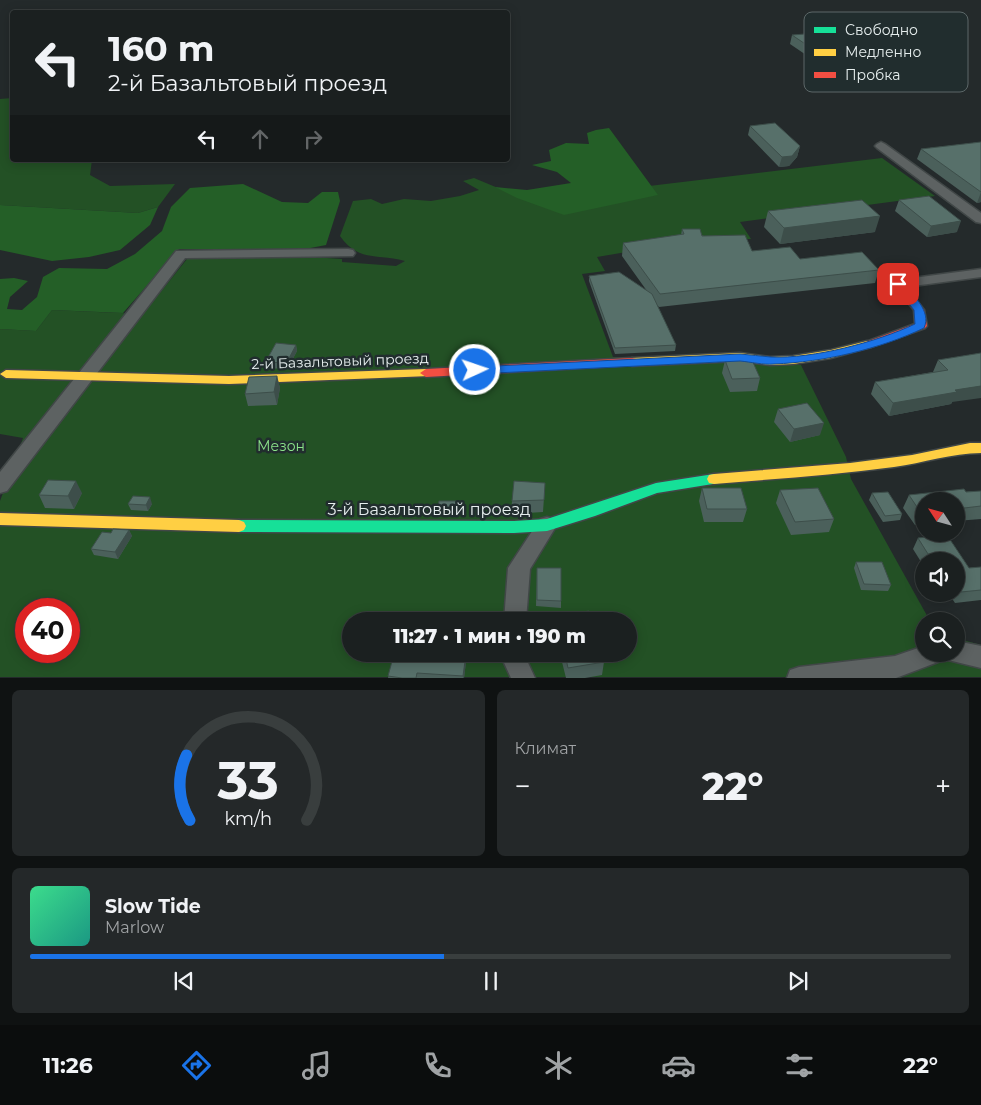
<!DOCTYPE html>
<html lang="ru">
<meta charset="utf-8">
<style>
:root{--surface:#1b2020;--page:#242829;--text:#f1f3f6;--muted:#a0a3a5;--line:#393e3e;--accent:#1a73e8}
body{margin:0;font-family:Montserrat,sans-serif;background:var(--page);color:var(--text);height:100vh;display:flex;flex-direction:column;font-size:19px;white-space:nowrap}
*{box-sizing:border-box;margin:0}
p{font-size:16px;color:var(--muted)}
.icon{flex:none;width:28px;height:28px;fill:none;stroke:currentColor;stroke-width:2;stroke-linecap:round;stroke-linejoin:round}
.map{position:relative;height:678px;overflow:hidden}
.details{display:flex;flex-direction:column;gap:12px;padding:12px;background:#0f1212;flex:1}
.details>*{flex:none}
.banner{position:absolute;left:10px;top:10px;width:500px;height:152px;border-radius:5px;box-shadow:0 2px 12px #0003,0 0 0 1px var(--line);background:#1b2020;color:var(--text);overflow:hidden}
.needle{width:32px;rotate:306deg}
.fabs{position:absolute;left:915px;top:492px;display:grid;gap:10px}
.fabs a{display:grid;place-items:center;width:50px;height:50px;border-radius:50%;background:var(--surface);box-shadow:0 2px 12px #0003,0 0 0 1px var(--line);font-size:25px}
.speed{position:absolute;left:15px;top:598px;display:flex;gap:10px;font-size:25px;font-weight:700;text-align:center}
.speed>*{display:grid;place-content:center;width:65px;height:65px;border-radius:50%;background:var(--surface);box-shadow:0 2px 12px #0003,0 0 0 1px var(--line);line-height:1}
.speed .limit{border:8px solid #d22;background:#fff;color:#111}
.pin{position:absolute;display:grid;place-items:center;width:42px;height:42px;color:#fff;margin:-21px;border-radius:10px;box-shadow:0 2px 8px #0006}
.me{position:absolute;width:55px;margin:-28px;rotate:87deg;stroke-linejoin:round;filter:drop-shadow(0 0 4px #0008)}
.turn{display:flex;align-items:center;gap:18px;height:105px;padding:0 15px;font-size:22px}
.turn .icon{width:65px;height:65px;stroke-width:2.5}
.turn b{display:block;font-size:35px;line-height:42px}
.lanes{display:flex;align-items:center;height:48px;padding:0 15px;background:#0003;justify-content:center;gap:25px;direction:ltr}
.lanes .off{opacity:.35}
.big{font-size:38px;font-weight:800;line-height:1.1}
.details .tile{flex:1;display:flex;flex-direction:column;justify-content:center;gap:8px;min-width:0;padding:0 18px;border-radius:8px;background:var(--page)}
.details .dial{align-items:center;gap:0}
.dial svg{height:130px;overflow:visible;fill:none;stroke:var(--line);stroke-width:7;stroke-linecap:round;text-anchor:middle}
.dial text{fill:var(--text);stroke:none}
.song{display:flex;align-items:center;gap:15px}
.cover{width:60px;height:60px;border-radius:8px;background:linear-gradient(135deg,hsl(150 70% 55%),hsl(170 70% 35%))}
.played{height:5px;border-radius:2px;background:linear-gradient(90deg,var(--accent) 45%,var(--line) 45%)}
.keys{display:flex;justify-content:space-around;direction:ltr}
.heat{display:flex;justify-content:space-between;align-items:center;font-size:28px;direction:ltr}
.details .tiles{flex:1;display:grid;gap:12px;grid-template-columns:1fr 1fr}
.tile:last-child{grid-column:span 2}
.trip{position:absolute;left:342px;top:612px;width:295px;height:50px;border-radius:25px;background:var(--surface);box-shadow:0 2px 12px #0003,0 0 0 1px var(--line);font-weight:800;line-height:50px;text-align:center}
.tab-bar{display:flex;height:80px;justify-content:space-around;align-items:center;background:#0b0d0d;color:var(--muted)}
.tab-bar .icon{width:35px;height:35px}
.tab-bar .on{color:var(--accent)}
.tab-bar b{font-size:22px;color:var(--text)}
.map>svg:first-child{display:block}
</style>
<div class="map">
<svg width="981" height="678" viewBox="0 0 981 678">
<rect width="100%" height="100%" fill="#242a2b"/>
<!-- green -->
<path fill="#235125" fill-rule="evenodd" d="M12,98V160H92L90,175L110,186L175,184L158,207L138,213L0,205V99Z
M882,158L935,196L740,222L751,239H672L668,245L597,257L605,271L582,274L613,357L801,365L846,457L851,479L930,621H924V654H956V638L981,645V677H0V501L23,438L0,434V329L36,331L52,310L143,314L187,259L296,256L342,259V262L396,266L405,261C378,253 359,263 340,236L353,201L371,199L382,204L404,199L431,201L460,196L479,190L463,181L474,178L534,203L657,195L649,186ZM26,609H69V651H26ZM351,621H629V654H351Z"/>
<!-- forest -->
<path fill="#245f27" d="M609,128L658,195L564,215L517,198L495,187L527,190L571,183L557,172L532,165L551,161L549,150L566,143L589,144L587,133L596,130Z
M243,184L282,202L308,203L322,192H338L340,201L326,245L300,250L179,249L123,313L52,310L36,331L0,329V279L14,278L28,281L10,297L7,309L22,310L37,297L43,277L59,268L107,269L135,254L162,231L171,207L190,188Z
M0,205L138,213L158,207L150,225L120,250L89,257L52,261L0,250Z"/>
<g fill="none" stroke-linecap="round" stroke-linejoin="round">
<defs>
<path id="street" d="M881,142L885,144L981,213V223L976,222L877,148L875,146L877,144Z
M348,249L353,250L355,253L353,256L185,258L7,491L0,493V472L176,251Z
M981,269V277L898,288L893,287L891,284L893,281L898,280Z
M547,517L554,519L557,525L530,569L526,621H504L508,568L540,519Z
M956,641L981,646V668L948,660L945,654H956Z
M924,646V654H942L938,662L896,678H787L790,670L799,667L895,656Z
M500,654H524L535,678H511Z"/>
<path id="fast" d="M714,474L719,475L721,479L719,483L657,493L595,516L547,531L514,533L239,532L234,530L232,526L234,522L239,520L514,521L547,519L656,483Z"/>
<path id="slow" d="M867,341L873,345L871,347L831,358L793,364L770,365L740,361L632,366L626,362L632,358L740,353L770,357L793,356L831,350Z
M426,369L430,370L432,373L430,376L229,384L6,378L0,374L6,370L229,376Z
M970,443H981V453C952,453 923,463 894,467C834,475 774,479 714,484L709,483L707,479L709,475L714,474L850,463L912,455Z
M0,513L239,520L244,522L246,526L244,530L239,532L0,525Z"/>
<path id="jam" d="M898,281L902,282L924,310L927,326L925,328L871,347H863L861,345L863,343L915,324L914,310L893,284Z
M632,358L636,359L638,362L636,365L426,377L420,373L426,369Z"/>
</defs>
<!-- street casing -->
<use href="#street" stroke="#414747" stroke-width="3"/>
<!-- fast casing -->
<use href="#fast" stroke="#414747" stroke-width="3"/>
<!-- slow casing -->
<use href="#slow" stroke="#414747" stroke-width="3"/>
<!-- jam casing -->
<use href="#jam" stroke="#414747" stroke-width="3"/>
<!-- street -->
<use href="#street" fill="#5d6262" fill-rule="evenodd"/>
<!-- fast -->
<use href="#fast" fill="#16e098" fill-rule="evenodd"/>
<!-- slow -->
<use href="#slow" fill="#ffcf43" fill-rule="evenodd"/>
<!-- jam -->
<use href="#jam" fill="#f24e42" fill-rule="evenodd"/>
</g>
<!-- wall -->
<path fill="#4b605b" d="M792,35L843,58L815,61L790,44Z
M750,126L800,146L797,157L789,166L779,167L748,135Z
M981,142V202L977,203L917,159L921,149Z
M899,200L957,232L927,237L895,211Z
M768,211L875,232L780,244L764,227Z
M682,229L752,251L800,259L879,270L875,283L659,307L656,304L676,345L675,351L615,354L589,281V276L647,291L622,256L623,243L681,235Z
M296,345L297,351L288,368L266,369L265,363Z
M981,353L951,404L889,416L871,394L875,382L933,372L938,360Z
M725,360L760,378L757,391L730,392L722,373Z
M277,376L280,388L277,405L248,406L245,394Z
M778,409L820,435L790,442L774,422Z
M545,483L543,512L511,514L512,501Z
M702,488L747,509L743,522H704L699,501Z
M780,490L834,519L829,532L791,535L776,503Z
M981,491V519L956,521V501H924V524L915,525L903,508L909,495Z
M82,493L74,509L45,508L39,495Z
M872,493L902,514L900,520L883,522L869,500Z
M128,504H152L148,511L131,510Z
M438,507L458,508L457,514H438Z
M129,530L132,536L118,559L94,555L91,549L111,533Z
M918,538L969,568L981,567V600L955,603L949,594H956V561H924V565H923L913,549Z
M856,562L891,585L888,591L861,590L854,568Z
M537,568L561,601V608L536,606Z
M394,654H467L464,678H388Z
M560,654H601L604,662L602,675L585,678H566Z"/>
<!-- shaded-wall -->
<path fill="#3d4e4a" d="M846,49L843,58L815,61L817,52Z
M800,146L797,157L789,166L779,167L782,157Z
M981,192V202L977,203Z
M880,216L875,232L780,244L784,228Z
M961,221L957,232L927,237L931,226Z
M296,345L297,351L288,368L287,362Z
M277,376L280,388L277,405L274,392Z
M981,386V398L952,402L951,404L889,416L893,403L955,390Z
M824,423L820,435L790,442L794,429Z
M76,481L82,493L74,509L68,496Z
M150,497L152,504L148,511L146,505Z
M129,530L132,536L118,559L115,552Z
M466,654H467L464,678H463Z"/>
<!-- building -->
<path fill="#57706a" stroke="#3d4e4a" d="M819,33L846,49L817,52L792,35Z
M775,123L800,146L792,156L782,157L750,126Z
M981,142V192L921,149Z
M929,196L961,221L931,226L899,200Z
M862,200L880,216L784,228L768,211Z
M682,229H700L702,236L745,235L752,251L790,247L800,259L862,252L879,270L660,294L623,243L684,234Z
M619,272L652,294L676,345L615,348L589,276Z
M276,343L296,345L287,362L265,363Z
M981,353V386L955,390L957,392L893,403L875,382L948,370L938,360Z
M725,360H752L760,378L732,379Z
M277,376L274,392L245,394L249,377Z
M807,403L824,423L794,429L778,409Z
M48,480L76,481L68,496L39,495Z
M514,481L545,483L544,500L512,501Z
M702,488H741L747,509H707Z
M818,488L834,519L795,522L780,490Z
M964,489L966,492L981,491V506L956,509V501H924V512L921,513L909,495Z
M888,492L902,514L885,516L872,493Z
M133,496L150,497L146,505L128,504Z
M439,501H458L457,507H438Z
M113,529L129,530L115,552L91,549L102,532L111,533Z
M947,535L969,568L981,567V590L961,592L956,585V561H941L936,554H928L918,538Z
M856,562H882L891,585L864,584Z
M537,568H561V601L537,600Z
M589,611L592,621H556L555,616Z
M394,654H466L463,676L417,673L416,678H402L388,676Z
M565,654H601L604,662L568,668Z"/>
<!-- route -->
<path fill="#1a73e8" stroke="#114b97" d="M898,281L902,282C912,294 932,311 924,328C880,349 824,362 774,364C763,365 751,362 740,361L475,374L469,370L475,367L740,354C750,355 761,356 771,357C813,359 877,342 915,324L914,310L893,284Z"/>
<g text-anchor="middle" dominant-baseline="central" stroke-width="5" stroke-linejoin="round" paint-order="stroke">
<!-- street labels -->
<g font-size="14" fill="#e6eeee" stroke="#212d2e">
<text transform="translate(340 361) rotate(-2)">2-й Базальтовый проезд</text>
</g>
<!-- park labels -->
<g font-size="14" fill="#8ce48a" stroke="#212d2e">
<text x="281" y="446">Мезон</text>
</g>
<!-- near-street labels -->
<g font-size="16" fill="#e6eeee" stroke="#212d2e">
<text x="429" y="509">3-й Базальтовый проезд</text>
</g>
</g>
<!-- legend -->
<rect x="804" y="12" width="164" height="80" rx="8" fill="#212d2e" stroke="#5c6768" stroke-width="1"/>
<rect x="814" y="27" width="22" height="6" fill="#16e098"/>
<rect x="814" y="49" width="22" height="7" fill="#ffcf43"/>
<rect x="814" y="72" width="22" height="6" fill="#f24e42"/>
<g font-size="14" fill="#e6eeee">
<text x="845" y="35">Свободно</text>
<text x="845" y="57">Медленно</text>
<text x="845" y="80">Пробка</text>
</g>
</svg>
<div class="fabs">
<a><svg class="needle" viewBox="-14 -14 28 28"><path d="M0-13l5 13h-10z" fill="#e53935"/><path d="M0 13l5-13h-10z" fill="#a0a3a5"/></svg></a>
<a><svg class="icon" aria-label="sound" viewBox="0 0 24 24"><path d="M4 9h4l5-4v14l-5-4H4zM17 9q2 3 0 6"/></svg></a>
<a><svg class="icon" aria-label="search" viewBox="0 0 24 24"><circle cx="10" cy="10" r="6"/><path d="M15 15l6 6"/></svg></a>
</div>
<div class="speed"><div class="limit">40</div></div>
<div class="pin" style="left:898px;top:284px;background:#d93025"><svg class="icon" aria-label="arrive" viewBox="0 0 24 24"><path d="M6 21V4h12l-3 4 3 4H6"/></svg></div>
<svg class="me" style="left:475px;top:370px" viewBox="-20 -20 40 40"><circle r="17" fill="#1a73e8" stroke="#fff" stroke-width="3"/><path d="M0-11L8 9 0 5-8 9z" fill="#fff"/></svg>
<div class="trip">11:27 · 1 мин · 190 m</div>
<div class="banner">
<div class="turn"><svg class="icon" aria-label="left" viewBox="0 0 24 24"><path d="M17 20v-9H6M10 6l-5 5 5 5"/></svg><div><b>160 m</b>2-й Базальтовый проезд</div></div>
<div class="lanes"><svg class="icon" aria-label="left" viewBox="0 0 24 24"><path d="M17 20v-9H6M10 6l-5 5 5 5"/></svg><svg class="icon off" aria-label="ahead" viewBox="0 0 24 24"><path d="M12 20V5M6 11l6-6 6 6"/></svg><svg class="icon off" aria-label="right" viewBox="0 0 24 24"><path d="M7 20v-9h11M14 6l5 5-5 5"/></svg></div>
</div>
</div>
<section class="details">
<div class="tiles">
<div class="tile dial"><svg viewBox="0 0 100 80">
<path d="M14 69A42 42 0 1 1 86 69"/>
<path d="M14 69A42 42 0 0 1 12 29" stroke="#1a73e8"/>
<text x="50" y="56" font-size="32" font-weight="700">33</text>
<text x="50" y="72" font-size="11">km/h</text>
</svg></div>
<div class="tile"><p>Климат</p>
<div class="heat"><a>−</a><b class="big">22°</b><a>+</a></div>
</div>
<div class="tile">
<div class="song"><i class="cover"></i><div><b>Slow Tide</b><p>Marlow</p></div></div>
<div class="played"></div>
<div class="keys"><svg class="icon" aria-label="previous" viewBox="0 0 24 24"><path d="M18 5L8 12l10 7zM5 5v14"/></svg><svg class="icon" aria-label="pause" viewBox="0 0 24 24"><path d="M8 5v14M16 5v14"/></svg><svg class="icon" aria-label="next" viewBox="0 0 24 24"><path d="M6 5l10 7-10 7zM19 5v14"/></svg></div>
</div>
</div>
</section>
<nav class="tab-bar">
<b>11:26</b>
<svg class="icon on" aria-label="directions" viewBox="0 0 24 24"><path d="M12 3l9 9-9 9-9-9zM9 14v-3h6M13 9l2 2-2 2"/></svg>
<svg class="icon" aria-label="music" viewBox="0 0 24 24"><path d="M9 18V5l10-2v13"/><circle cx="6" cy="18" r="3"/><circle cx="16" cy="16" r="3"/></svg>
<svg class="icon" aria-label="phone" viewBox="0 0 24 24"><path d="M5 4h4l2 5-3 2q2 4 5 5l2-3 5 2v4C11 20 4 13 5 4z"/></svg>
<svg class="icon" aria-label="climate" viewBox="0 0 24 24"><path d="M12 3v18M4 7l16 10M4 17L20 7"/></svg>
<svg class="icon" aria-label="car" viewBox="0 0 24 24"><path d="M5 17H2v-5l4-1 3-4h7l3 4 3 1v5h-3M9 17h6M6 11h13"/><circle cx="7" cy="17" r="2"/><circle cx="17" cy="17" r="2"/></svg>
<svg class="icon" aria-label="filters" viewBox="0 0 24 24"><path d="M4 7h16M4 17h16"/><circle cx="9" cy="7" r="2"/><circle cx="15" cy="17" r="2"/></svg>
<b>22°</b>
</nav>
